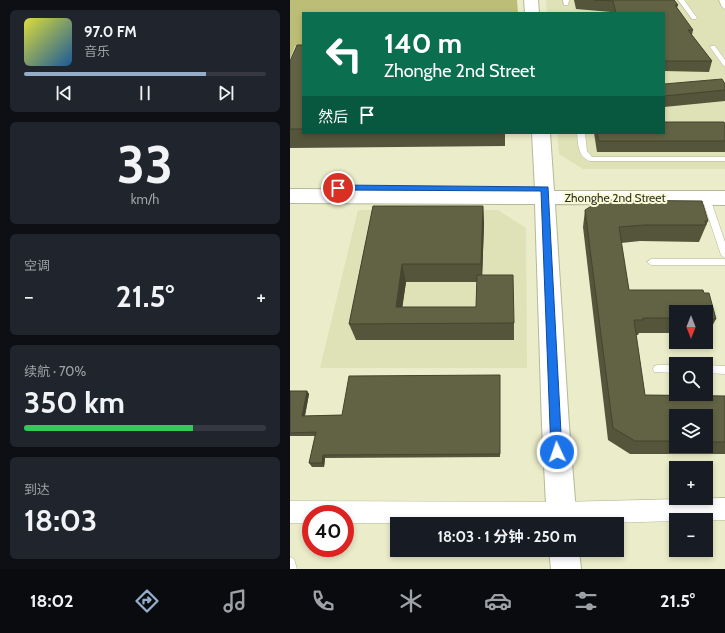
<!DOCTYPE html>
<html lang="zh">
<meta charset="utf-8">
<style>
:root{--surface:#171b24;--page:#20242c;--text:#f1f3f6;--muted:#9ea1a6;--line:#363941;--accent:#95adc9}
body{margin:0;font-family:Cabin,"Noto Sans SC",sans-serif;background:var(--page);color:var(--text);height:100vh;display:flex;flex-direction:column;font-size:15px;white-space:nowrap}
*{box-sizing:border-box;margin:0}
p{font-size:13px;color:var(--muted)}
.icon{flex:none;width:22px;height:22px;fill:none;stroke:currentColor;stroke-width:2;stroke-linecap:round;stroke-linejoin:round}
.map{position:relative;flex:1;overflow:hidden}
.panel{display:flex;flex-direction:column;gap:10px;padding:10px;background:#0d0f14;width:290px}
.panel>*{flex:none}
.hud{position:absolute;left:12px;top:12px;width:363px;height:122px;border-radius:0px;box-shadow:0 2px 6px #0003;background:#0b6e4f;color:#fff;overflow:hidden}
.needle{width:26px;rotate:180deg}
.buttons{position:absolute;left:379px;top:305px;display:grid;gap:8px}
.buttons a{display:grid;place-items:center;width:44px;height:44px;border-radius:0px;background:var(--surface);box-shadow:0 2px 6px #0003;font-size:20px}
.speed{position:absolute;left:12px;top:505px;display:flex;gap:8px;font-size:20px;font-weight:700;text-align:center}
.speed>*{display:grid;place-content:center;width:52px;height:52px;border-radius:50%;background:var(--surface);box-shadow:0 2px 6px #0003;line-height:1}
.speed .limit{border:6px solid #d22;background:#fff;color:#111}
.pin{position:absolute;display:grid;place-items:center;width:34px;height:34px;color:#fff;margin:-17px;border:2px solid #fff;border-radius:50%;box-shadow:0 1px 4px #0007}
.me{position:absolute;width:44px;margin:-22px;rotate:357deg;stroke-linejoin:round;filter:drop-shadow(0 0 3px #0008)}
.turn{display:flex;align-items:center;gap:14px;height:84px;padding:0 16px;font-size:18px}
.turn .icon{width:52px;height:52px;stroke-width:2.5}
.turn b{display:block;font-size:28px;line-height:34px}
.then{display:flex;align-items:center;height:38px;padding:0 16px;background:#0003;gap:8px;font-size:15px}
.big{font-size:30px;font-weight:700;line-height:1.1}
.panel .card{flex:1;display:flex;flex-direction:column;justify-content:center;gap:6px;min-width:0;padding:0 14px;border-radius:6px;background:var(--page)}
.panel .dial{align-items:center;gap:0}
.dial b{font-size:52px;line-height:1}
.song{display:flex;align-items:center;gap:12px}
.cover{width:48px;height:48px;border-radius:6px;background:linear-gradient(135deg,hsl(60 70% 55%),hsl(210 70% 35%))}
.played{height:4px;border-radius:2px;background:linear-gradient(90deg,var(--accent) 75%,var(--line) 75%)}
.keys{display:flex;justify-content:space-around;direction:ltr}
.heat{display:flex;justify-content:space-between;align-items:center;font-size:22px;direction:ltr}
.charge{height:6px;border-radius:3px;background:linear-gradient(90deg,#34c759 70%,var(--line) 0)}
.trip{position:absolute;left:100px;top:517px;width:234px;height:40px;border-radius:0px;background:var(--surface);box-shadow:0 2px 6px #0003;font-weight:700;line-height:40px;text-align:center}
.tabs{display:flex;height:64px;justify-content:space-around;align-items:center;background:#090b0e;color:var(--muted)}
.tabs .icon{width:28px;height:28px}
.tabs .current{color:var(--accent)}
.tabs b{font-size:18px;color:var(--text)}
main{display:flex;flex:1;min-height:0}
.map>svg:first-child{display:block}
</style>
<main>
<section class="panel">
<div class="card">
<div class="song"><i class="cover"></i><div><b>97.0 FM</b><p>音乐</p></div></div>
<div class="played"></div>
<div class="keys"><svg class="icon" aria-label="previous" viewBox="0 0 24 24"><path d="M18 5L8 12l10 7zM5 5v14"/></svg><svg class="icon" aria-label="pause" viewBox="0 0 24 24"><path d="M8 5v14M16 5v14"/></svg><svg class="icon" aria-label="next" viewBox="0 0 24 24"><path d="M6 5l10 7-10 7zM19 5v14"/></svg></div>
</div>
<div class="card dial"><b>33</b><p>km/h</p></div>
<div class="card"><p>空调</p>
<div class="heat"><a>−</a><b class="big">21.5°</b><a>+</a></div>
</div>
<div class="card"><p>续航 · 70%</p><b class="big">350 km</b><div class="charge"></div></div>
<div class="card"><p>到达</p><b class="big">18:03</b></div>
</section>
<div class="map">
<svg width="435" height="569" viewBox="0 0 435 569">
<rect width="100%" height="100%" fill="#ebecc9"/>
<!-- built -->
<path fill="#dfe1b6" d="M256,0H435V169H293L269,154L267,133H374V13H257Z
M68,210H208L236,228L237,368H30Z"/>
<!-- green -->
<path fill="#bcbe77" d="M0,0H227L228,13H13V46H5L0,59Z"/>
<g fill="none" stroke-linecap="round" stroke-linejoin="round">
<defs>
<path id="service" d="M273,0H279L278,5H274Z
M388,0H394L407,18L406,19H402Z
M429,0H435V9L432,7Z
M421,46H425L435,60V66L433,65L420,47Z
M287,133H295L297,151L302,157H435V161H300C288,157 288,144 287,133Z
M416,195L420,198L435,242V258L431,255L412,198Z
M361,259H435V265H361L357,262Z
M368,365H386V373L364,372L363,369L364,366Z
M416,365L435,366V374L416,373Z
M0,557L4,559L7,569H0Z"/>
<path id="minor" d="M435,498V520H386V521L279,524L55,523V514H21V523H0V501L271,502Z"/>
<path id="tertiary" d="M234,0H248L249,13H235Z
M242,133H260L264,191H435V205L265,204L279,426L287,524H257L252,426L245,204L0,203V189L245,190Z
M259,550H289L291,569H261Z"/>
</defs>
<!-- service casing -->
<use href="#service" stroke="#b6b896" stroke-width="1"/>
<!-- minor casing -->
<use href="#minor" stroke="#b6b896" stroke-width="1"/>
<!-- tertiary casing -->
<use href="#tertiary" stroke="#b6b896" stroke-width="2"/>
<!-- service -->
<use href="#service" fill="#fff" fill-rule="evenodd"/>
<!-- minor -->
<use href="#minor" fill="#fff" fill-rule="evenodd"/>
<!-- tertiary -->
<use href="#tertiary" fill="#fff" fill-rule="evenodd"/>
</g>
<!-- wall -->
<path fill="#54553a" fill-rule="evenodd" d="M284,0H384L388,5L387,8L403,30L402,35L422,61L419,72L374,71V13H322L321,12L286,9Z
M13,45V133H215V146L0,148V61Z
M374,84H435V101L374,107Z
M435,124V152H307L304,133H374Z
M83,206H193L194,224L192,275L224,323V340H66L59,324ZM116,282H187L186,307H112Z
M295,210L418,221L409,242L350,241L331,243L339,290L414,293L426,319L418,334H416V312H386V337H383V333H349L348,335H346L355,395L435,396V454H340L318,440L293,227ZM386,416H416V446H386Z
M210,375V457L35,458L34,467H22L19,463L25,436H0V391H17L19,394L15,416L52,415Z"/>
<!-- shaded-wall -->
<path fill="#454530" d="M193,206L194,224L192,282L191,264Z
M112,264L116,282L110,324L106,307Z
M17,391L19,394L14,420L12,416Z
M33,455L35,458L34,467L32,463Z"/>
<!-- building -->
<path fill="#626344" stroke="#454530" d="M304,0H384L388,5H385L403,30H398L422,61H374V13H326L323,1Z
M7,45H13V129H0V61Z
M432,79L435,84V90L374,96V84Z
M374,122H434L435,124V141H309L307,133H374Z
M311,200L412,201L418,221H415L416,225H354L329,227L339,290H413L414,293H419L426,319H416V312H386V318H353V320H344L355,395L435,396V442H416V416H386V441H345L323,428L295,210Z
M83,206H193L191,264H112L106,307H186L187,275H223L224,323L59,324Z
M210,375V454L33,455L32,463H19L26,432L0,433V391H17L12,416L52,415L59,376Z"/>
<!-- route -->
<path fill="#1a73e8" stroke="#114b97" d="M48,185L258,187L272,452L271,456L267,457L263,456L261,452L251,191L48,190L44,188Z"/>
<g text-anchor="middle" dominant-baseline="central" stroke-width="4" stroke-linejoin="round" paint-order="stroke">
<!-- street labels -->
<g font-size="12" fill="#313123" stroke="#f8fad6">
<text x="325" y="197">Zhonghe 2nd Street</text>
</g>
</g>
</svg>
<div class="buttons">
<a><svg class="needle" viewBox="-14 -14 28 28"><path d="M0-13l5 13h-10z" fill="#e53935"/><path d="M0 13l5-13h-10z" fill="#9ea1a6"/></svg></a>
<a><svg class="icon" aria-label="search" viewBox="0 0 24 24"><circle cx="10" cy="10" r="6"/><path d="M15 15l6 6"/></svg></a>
<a><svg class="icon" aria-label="layers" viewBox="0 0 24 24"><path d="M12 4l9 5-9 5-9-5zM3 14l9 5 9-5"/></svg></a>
<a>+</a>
<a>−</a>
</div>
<div class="speed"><div class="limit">40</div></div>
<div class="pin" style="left:48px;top:188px;background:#d93025"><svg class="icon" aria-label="arrive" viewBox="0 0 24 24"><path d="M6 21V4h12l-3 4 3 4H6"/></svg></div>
<svg class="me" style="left:267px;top:452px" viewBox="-20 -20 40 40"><circle r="17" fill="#1a73e8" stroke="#fff" stroke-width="3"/><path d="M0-11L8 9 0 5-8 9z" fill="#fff"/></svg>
<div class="trip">18:03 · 1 分钟 · 250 m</div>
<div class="hud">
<div class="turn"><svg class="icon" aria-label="left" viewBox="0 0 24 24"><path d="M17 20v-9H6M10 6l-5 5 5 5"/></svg><div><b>140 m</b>Zhonghe 2nd Street</div></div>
<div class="then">然后<svg class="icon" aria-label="arrive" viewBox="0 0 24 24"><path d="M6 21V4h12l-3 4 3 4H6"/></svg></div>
</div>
</div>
</main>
<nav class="tabs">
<b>18:02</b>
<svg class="icon current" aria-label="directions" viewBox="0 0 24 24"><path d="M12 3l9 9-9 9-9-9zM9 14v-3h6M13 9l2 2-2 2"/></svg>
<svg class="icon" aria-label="music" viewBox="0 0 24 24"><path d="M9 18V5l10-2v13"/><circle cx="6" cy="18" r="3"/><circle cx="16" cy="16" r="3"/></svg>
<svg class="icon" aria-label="phone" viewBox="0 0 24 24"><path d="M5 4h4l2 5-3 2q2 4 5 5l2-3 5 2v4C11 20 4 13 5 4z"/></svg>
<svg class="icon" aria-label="climate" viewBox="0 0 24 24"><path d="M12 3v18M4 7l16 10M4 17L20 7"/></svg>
<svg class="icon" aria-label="car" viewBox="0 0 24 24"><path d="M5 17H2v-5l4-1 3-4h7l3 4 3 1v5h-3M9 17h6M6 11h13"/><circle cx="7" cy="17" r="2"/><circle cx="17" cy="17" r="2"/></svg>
<svg class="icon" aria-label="filters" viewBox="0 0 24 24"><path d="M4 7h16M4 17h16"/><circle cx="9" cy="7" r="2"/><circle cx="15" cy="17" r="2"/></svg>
<b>21.5°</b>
</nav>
